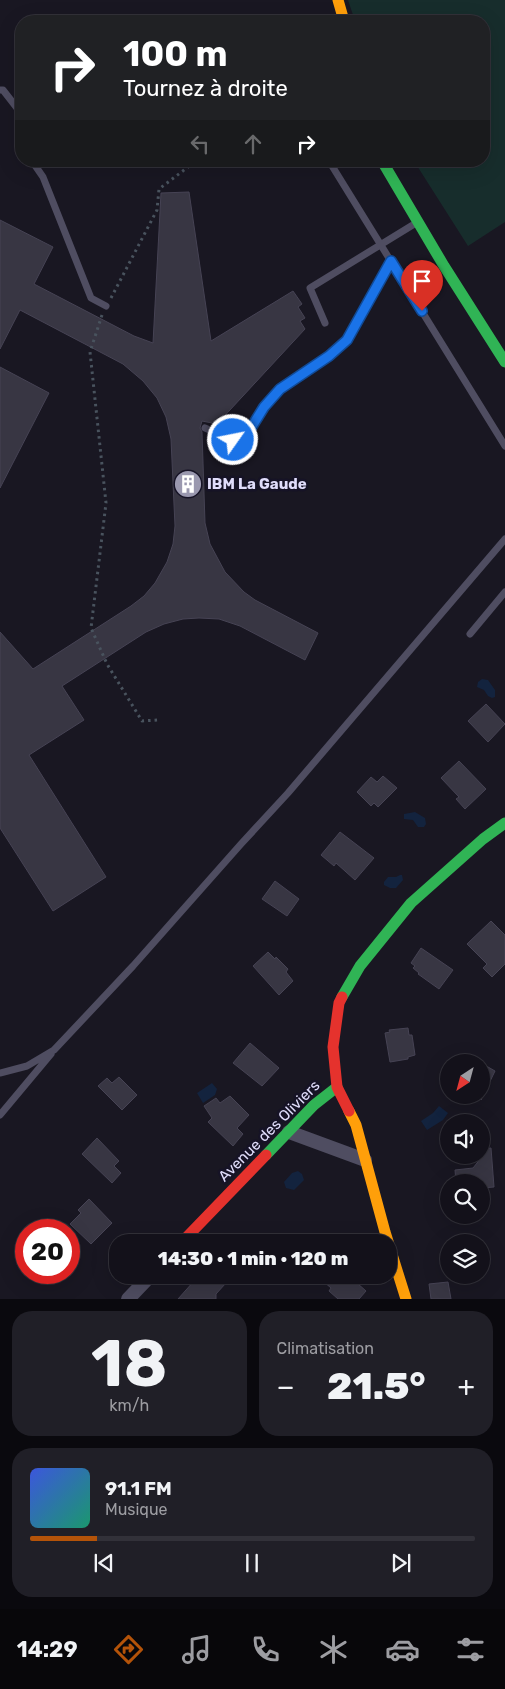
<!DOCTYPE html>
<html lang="fr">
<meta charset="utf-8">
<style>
:root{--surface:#13111a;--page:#201f27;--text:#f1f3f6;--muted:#9d9da2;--line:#323139;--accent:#b45309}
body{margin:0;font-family:Rubik,sans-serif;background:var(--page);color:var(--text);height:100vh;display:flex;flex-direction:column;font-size:19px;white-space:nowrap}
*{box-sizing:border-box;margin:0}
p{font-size:16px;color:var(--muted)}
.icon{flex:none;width:28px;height:28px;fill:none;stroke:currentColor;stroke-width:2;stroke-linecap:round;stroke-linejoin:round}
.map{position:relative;height:1299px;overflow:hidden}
.panel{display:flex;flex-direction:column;gap:12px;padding:12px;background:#0a090e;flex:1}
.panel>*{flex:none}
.top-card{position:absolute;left:15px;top:15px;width:475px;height:152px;border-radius:20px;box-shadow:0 5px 20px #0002,0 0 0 1px var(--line);background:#202124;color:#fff;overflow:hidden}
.needle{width:32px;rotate:216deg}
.tools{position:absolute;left:440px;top:1054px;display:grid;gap:10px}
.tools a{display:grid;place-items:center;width:50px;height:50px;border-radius:50%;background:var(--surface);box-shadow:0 5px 20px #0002,0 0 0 1px var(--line);font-size:25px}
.speed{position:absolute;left:15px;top:1219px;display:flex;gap:10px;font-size:25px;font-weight:700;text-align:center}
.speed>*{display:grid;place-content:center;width:65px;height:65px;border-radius:50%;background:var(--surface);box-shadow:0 5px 20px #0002,0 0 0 1px var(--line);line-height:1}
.speed .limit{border:8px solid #d22;background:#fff;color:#111}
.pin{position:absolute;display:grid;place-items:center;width:42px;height:42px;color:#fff;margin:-51px -21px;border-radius:50% 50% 50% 0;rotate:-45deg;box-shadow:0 0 5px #0007}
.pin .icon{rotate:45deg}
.me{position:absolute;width:55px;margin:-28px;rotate:57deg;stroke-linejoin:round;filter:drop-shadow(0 0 4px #0008)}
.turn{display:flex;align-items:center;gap:18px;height:105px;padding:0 25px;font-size:22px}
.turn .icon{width:65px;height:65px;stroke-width:2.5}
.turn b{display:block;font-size:35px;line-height:42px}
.lanes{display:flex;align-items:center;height:48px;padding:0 25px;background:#0003;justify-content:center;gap:25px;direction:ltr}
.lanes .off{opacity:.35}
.big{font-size:38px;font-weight:800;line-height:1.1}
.panel .widget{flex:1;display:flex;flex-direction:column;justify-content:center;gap:8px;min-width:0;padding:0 18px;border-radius:20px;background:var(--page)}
.panel .dial{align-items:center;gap:0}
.dial b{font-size:65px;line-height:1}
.song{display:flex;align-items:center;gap:15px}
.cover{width:60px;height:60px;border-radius:8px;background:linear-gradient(135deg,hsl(230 70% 55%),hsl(160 70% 35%))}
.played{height:5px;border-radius:2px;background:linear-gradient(90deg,var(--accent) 15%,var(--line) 15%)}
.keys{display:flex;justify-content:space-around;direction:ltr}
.heat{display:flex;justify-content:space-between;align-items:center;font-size:28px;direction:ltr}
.panel .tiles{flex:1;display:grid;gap:12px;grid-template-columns:1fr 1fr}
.widget:last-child{grid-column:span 2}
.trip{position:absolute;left:109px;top:1234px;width:288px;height:50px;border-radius:20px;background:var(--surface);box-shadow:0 5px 20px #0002,0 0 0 1px var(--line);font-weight:800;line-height:50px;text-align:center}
.menu{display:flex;height:80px;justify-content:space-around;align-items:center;background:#08070a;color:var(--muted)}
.menu .icon{width:35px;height:35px}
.menu .on{color:var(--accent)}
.menu b{font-size:22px;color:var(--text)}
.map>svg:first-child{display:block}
</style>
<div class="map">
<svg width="505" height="1299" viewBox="0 0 505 1299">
<rect width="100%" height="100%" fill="#191722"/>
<!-- green -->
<path fill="#172d2c" d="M348,0H505V222L468,246L414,161H484V21H355Z"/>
<!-- water -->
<path fill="#13233e" d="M482,679L488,680L495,690V697L492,698L488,696L484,690L477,687L478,682Z
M415,812L425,818L426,824L424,827H418L413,820L404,819V814Z
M400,875H402L403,880L396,888H390L384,885V882L388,877H396Z
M212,1083L217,1089L215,1095L203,1103L197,1093Z
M439,1106L448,1113L443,1120L427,1130L421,1121L433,1113Z
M298,1171L302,1174L304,1180L294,1190L286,1188L284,1182L292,1173Z"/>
<!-- building -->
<path fill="#383643" stroke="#464354" d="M189,192L211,341L293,291L302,304L298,307L305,318L300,321L305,329L217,424L202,421L200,428L202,432L205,523L210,544L225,572L244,592L255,600L318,633L305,660L240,626L219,619L199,618L183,619L164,624L146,632L62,686L84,720L29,755L106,877L53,911L0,828V632L33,669L131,606L144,596L155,583L167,562L173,544L175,526L171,439L166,417L157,398L143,381L123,364L20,310L0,349V220L53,247L34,284L134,336L153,343L161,193Z
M0,367L49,393L0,488Z
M486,704L505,724L488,742L468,721Z
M459,761L486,789L465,809L456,799L459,797L441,778Z
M383,776L397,788L378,807L374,803L371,806L357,792L371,777L377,782Z
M340,832L374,858L355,880L336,863L334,866L321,855Z
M275,881L299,899L287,916L262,899Z
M491,921L505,935V964L492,977L483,968L487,964L467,944Z
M421,948L453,970L439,989L418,974L419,973L413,968L415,966L411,963Z
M268,952L275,959L276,957L288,969L286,972L293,981L279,995L253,966Z
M408,1028L409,1035H412L415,1055L408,1057V1059L390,1062L385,1033L390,1032L389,1030Z
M250,1043L279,1068L262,1086L233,1063Z
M481,1063L495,1071L481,1100Z
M119,1077L137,1095L122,1110L98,1086L107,1078L112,1083Z
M230,1096L249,1115L237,1128L243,1134L233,1146L208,1122L212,1118L204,1106L216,1098L220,1103Z
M97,1138L119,1161L114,1166L121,1173L112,1183L82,1154Z
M491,1148L494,1187L481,1188V1182H456L455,1170L473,1168L481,1158V1149Z
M89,1199L112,1223L91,1244L70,1224L81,1213L78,1210Z
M205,1275H218L226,1283L216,1294V1299H178L194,1281L197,1284Z
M329,1275H348L366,1291L359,1299H338L329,1291L331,1288L323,1281Z
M448,1282L451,1299H431L429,1284Z"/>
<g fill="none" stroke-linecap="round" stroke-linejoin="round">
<!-- path -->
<path stroke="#49535e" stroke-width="3" stroke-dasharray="2.5 4" stroke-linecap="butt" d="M111,298L157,210L159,189L196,161
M102,315L90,352L106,503L91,628L107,664L142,721L158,720"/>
<!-- lane -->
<path stroke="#4f4d61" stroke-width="7" d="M0,90H3L17,108L21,123
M32,161L43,177L91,298L106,306
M329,161L505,446
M325,323L310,288L416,223
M205,428L233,440L246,436L264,407L280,389L329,356L347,340L391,261
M470,634L505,592
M0,1073L27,1066L54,1050L133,966L241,844L288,793L505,539
M0,1115L51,1054"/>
<!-- street -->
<path stroke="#4f4d61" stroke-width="14" d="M289,1132L365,1160
M128,1299L151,1275"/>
<!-- fast -->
<path stroke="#30b455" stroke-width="11" d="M382,161L444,266L505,362
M342,997L360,966L411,903L483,839L505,823
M266,1155L314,1105L337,1087"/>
<!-- slow -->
<path stroke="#ff9f0a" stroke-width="11" d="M338,0L344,21
M349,1111L356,1125L385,1232L406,1299"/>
<!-- jam -->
<path stroke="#e5322d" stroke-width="11" d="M342,997L339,1003L333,1047L337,1087L349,1111
M182,1242L266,1155"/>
</g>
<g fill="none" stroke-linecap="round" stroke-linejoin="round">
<defs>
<path id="route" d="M233,440L246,436L264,407L280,389L329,356L347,340L391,261L422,311"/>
</defs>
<!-- route casing -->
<use href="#route" stroke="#114b97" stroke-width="12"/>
<!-- route -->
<use href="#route" stroke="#1a73e8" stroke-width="9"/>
</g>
<!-- icons -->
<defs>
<symbol id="building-disc" viewBox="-11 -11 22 22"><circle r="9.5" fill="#9a98af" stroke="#161326"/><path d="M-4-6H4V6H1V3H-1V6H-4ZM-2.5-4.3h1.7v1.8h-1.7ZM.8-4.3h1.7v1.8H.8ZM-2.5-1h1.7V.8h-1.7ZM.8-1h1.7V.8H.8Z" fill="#fff"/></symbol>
</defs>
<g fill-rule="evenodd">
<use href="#building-disc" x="172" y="468" width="32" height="32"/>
</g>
<g text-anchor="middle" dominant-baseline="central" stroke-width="5" stroke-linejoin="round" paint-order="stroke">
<!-- poi labels -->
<g font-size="15" font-weight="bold" fill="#e0ddfb" stroke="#161326" text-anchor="start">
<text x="207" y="484">IBM La Gaude</text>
</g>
<!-- street labels -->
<g font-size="15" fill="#e0ddfb" stroke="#161326">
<text transform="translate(269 1131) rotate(-45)">Avenue des Oliviers</text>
</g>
</g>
</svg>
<div class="tools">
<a><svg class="needle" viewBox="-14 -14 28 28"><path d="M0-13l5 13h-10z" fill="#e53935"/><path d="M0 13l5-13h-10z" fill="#9d9da2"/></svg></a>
<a><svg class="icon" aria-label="sound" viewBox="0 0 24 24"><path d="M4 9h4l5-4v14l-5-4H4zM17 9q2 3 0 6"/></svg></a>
<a><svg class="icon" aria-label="search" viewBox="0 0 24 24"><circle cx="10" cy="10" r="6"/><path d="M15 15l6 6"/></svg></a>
<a><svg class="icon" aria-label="layers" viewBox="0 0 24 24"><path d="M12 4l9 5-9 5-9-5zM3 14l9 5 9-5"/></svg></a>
</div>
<div class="speed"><div class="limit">20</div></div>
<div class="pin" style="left:422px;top:311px;background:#d93025"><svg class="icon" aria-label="arrive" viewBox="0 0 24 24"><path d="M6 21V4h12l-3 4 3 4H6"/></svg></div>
<svg class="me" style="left:233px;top:440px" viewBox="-20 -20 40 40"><circle r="17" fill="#1a73e8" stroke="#fff" stroke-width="3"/><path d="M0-11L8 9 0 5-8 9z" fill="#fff"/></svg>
<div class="trip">14:30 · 1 min · 120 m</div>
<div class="top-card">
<div class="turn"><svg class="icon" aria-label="right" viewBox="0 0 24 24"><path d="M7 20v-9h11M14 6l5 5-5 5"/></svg><div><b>100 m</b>Tournez à droite</div></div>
<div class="lanes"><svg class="icon off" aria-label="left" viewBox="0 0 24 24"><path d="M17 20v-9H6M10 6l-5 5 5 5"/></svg><svg class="icon off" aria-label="ahead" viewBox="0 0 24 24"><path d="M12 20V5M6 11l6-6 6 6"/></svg><svg class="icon" aria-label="right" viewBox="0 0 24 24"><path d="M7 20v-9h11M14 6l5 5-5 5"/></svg></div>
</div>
</div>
<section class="panel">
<div class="tiles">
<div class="widget dial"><b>18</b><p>km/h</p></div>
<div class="widget"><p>Climatisation</p>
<div class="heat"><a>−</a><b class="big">21.5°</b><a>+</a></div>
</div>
<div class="widget">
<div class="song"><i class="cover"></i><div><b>91.1 FM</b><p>Musique</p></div></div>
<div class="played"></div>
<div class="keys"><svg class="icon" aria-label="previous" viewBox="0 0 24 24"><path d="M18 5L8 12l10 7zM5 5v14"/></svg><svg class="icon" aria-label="pause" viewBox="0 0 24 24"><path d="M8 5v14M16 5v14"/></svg><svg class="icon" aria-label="next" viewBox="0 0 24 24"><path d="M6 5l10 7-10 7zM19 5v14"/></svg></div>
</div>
</div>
</section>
<nav class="menu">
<b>14:29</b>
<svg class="icon on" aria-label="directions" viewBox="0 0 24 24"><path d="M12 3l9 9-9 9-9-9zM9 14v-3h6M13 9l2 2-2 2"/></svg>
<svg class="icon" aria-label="music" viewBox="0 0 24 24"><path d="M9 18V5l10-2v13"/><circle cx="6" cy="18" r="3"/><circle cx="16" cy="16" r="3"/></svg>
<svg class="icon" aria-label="phone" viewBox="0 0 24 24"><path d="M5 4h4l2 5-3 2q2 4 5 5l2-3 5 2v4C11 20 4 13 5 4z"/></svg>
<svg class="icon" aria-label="climate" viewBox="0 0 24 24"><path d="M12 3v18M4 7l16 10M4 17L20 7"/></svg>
<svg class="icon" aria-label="car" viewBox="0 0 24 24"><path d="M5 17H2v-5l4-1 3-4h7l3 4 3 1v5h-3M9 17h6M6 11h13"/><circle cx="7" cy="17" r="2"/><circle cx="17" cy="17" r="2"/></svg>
<svg class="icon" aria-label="filters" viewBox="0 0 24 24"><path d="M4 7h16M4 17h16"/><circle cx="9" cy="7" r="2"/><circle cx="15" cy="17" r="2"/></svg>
</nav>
